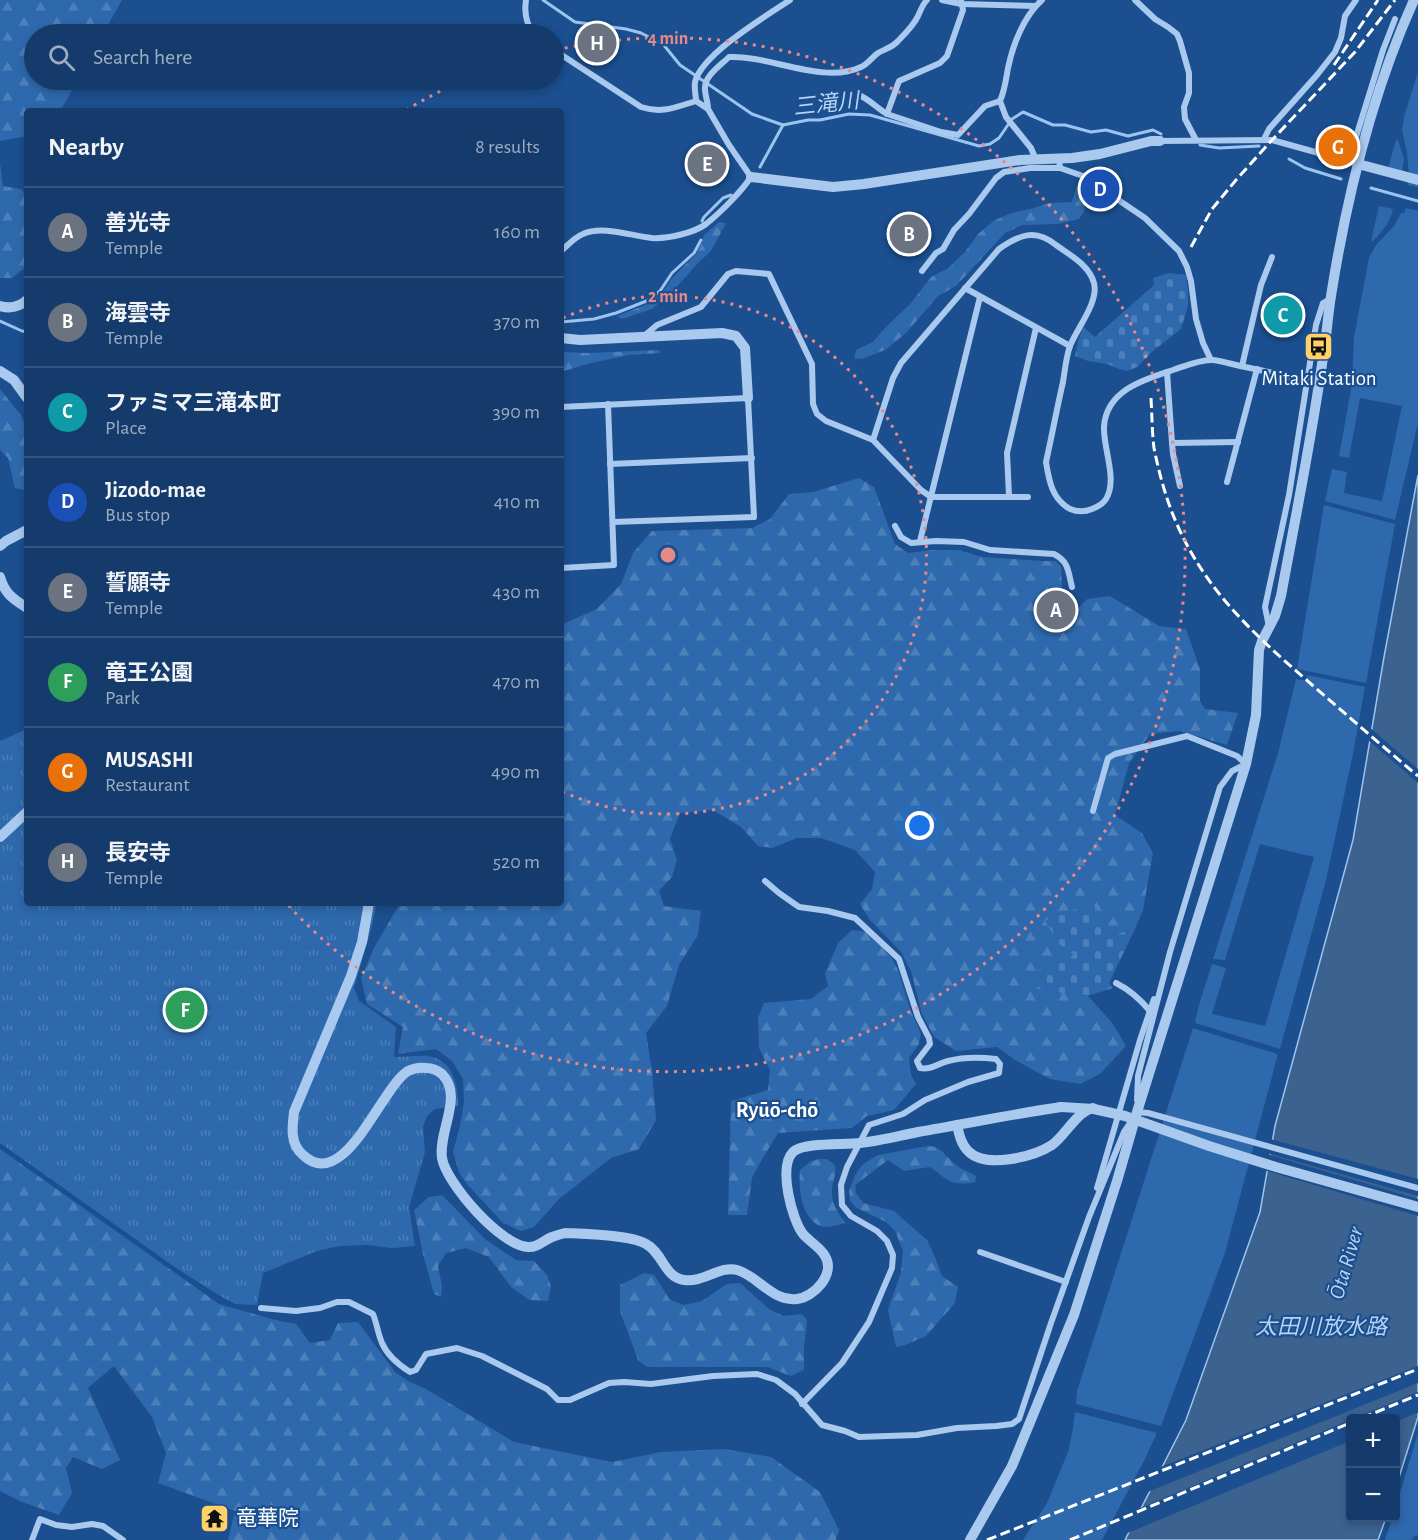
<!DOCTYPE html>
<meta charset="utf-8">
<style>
:root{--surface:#143b6b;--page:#214673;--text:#f1f3f6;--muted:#9dadc1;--line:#33557e;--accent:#90b9f0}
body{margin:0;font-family:"Alegreya Sans","Noto Sans JP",sans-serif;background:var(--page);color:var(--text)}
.controls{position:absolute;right:18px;bottom:18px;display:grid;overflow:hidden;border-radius:6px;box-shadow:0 3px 9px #0003}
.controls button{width:54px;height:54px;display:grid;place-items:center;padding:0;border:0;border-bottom:2px solid var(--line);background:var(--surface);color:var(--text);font:30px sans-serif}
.you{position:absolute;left:920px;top:826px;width:21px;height:21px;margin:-15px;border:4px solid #fff;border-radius:50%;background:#1a73e8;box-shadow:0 0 0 9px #1a73e833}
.badge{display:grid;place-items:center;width:39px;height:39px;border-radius:50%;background:var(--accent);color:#fff;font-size:20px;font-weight:700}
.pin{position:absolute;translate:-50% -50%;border:3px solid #fff;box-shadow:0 2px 6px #0006}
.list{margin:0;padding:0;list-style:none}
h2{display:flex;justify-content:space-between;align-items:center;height:78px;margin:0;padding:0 24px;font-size:26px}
h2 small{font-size:20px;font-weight:400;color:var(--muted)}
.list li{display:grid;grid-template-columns:39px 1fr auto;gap:18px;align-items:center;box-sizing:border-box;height:90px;padding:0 24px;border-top:2px solid var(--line)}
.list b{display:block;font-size:22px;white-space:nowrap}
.list p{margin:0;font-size:20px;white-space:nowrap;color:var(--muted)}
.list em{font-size:20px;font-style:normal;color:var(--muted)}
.icon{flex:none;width:33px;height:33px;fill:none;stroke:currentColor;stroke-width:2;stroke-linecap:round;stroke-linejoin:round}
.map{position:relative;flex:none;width:1418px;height:1540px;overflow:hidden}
.search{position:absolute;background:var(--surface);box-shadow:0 3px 9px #0003;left:24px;top:24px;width:540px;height:66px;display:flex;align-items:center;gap:15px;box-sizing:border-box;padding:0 21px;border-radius:33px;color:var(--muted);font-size:22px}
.panel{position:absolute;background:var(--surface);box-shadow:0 3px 9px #0003;left:24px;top:108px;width:540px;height:798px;border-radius:6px}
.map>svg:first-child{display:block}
.grass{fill:#2e69ad}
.forest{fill:url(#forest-firs)}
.cemetery{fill:url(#cemetery-stones)}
.park{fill:url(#park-tufts)}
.water{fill:#3c6290;stroke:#9cc4f0;stroke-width:1.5}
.pier{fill:#1b4f8f}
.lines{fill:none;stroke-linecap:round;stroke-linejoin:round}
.stream{stroke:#9cc4f0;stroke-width:3}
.minor{stroke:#a9c9ee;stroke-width:6}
.tertiary{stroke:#a9c9ee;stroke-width:10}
.rail{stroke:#fff;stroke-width:3;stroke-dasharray:10 4.5;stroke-linecap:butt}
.tertiary-bridge{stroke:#a9c9ee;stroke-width:10}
.ring{fill:none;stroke:#e88989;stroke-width:3;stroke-dasharray:3 6}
.labels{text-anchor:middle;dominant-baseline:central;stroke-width:4.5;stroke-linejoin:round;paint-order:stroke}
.poi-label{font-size:21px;fill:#fff;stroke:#1b4f8f}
.water-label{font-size:22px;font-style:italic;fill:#b5d3f5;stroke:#1b4f8f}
.neighbourhood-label{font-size:22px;font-weight:bold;fill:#fff;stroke:#1b4f8f}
.centre{fill:#e88989;stroke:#1b4f8f;stroke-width:3}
.ring-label{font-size:18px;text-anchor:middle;font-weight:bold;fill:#e88989;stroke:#1b4f8f;stroke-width:4.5;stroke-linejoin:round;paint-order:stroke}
</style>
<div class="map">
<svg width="1418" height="1540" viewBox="0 0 1418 1540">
<defs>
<pattern id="forest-firs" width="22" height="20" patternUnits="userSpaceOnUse" patternTransform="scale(1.5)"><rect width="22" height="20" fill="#2e69ad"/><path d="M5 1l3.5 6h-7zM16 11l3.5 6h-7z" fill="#4d80b9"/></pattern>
<pattern id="cemetery-stones" width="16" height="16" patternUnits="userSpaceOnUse" patternTransform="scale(1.5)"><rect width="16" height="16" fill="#2e69ad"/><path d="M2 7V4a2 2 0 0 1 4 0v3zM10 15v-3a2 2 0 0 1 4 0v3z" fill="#4d80b9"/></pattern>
<pattern id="park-tufts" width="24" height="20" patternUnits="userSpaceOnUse" patternTransform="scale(1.5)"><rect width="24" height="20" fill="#2e69ad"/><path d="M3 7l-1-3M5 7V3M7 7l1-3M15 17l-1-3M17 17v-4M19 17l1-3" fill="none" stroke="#4d80b9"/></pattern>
</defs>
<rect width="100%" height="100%" fill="#1b4f8f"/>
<g class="grass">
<polygon points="1418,72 1418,187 1408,185 1409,174 1407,153 1402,130 1404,117"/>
<polygon points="1396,140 1398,140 1404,159 1401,179 1386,175"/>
<path d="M1379 206 1393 209C1390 222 1383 231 1373 241H1371Z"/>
<polygon points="1406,208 1418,211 1418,423 1395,520 1325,501 1332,469 1347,472 1344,493 1382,501 1402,406 1360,398 1349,458 1339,456 1352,384 1354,337 1369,258 1376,245 1394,226 1401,213 1404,213"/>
<polygon points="1324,505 1395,524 1366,683 1297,669"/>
<polygon points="1307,675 1365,687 1353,754 1326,880 1280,1049 1195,1023 1198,1008 1212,964 1226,968 1212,1014 1265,1026 1314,857 1260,844 1225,960 1213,959 1278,753 1296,679 1306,681"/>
<polygon points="1193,1028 1278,1054 1225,1253 1161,1426 1076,1404 1077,1391"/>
<polygon points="1075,1412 1157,1433 1145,1459 1102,1540 1023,1540 1047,1503 1068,1452 1073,1428"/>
<polygon points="1418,1433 1418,1535 1413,1537 1412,1540 1385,1540 1392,1518 1396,1518 1396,1506"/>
</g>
<g class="forest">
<polygon points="0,0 122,0 103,34 34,34 34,80 78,80 60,111 27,111 27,136 0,141"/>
<polygon points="0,163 3,186 21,189 27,196 27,266 12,278 0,278"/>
<polygon points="1077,185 1085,189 1085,210 1079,219 1058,224 1022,225 1005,233 956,286 938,296 906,333 885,350 862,359 854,358 856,350 873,342 885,328 911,303 931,277 947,269 965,252 978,234 995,220 1012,213 1034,208 1049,203 1072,202"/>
<polygon points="719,222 726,223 711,251 698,263 672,292 652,309 622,319 617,316 650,303 661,294 674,276 696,254 702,243 704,235"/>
<polygon points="659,350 660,353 629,355 591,363 561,372 561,352 587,353"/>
<polygon points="0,389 20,414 27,427 27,491 15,488 8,458 0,450"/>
<polygon points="859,478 874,487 895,544 908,553 931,550 959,550 982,557 1043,561 1055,561 1061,566 1062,587 1038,603 1036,611 1045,629 1077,609 1087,599 1110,596 1159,626 1186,629 1200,669 1200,701 1205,709 1238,713 1227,745 1180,731 1150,734 1129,763 1115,815 1142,833 1153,853 1143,910 1135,929 1116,934 1104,932 1099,922 1098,905 1059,944 1075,955 1038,970 1045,991 1088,996 1113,1024 1126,1046 1100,1074 1080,1084 1050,1079 1015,1060 997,1047 956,1051 934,1037 922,1014 911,971 901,952 870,920 860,904 872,889 875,872 855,850 821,838 797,838 772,848 758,846 741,827 713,810 680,813 670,839 677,860 672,877 659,891 664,906 701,911 698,935 679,965 667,1006 646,1033 652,1072 656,1120 639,1149 611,1158 559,1199 534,1227 521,1231 503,1223 467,1184 459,1172 453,1152 460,1126 464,1101 463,1079 452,1061 436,1049 398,1054 403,1027 367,1004 361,978 374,948 400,903 561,903 561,625 597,609 621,584 633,553 652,531 752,528 770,519 789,494 813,492"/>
<polygon points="852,930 867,932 892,958 899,972 909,1006 921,1034 919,1044 909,1058 911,1075 916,1084 894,1110 867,1116 852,1128 778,1133 760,1163 752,1178 747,1215 728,1215 731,1101 768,1090 770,1070 759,1048 758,1018 764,1003 811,999 828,986 825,974 838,943"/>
<path d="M928 1146C943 1146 947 1160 959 1167 964 1171 970 1172 976 1176L975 1182C951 1187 948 1180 930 1167L904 1171 888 1160 855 1185 856 1193 863 1203 894 1211 927 1240 935 1257 942 1276 958 1287 955 1303 926 1336 905 1345 896 1347 888 1310 901 1272 903 1251 895 1231 886 1222 855 1207 850 1200 849 1191 855 1175 863 1164 878 1155Z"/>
<polygon points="0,1149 219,1304 275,1320 296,1324 310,1343 330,1340 338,1323 358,1322 395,1372 408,1381 426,1389 514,1442 612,1462 661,1452 724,1449 771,1457 820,1492 839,1530 836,1540 228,1540 235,1511 158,1483 166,1453 152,1417 114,1366 88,1388 120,1460 102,1469 73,1457 66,1468 72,1493 59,1515 22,1502 0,1491"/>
<path d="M819 1159H826L834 1164C837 1172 835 1174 833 1183 829 1199 836 1211 846 1223 840 1224 832 1227 826 1227 802 1225 798 1189 800 1170L810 1162Z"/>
<polygon points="442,1195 485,1239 516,1260 534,1261 547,1275 551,1286 548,1301 529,1300 511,1287 489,1257 466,1248 446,1253 438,1266 442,1286 441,1297 434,1294 423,1254 414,1210 429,1197"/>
<polygon points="644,1273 654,1275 670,1300 684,1305 702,1301 727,1284 740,1283 769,1309 783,1316 802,1314 807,1320 804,1347 804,1370 791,1376 767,1367 647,1367 638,1360 620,1311 620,1285"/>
</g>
<g class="cemetery">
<polygon points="1169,273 1186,275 1188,291 1188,306 1181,329 1153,351 1137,367 1127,371 1119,369 1107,364 1088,361 1075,356 1078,342 1083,327 1095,337 1154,285 1153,278"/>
<polygon points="1099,905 1099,922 1104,932 1116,934 1135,929 1109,983 1113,988 1088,996 1045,991 1034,987 1033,979 1038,970 1074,955 1059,944 1045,921 1056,913"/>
</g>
<path class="park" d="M27 729V903H377L371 930 354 988 359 1001 396 1027 394 1057C404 1057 418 1055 427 1056 453 1059 458 1084 458 1106L435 1109 427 1116 423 1127 425 1152 409 1207 415 1246 392 1248 367 1245 339 1246 317 1251 263 1273 257 1305 235 1304 222 1297 176 1268 0 1143V741Z"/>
<polygon class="water" points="1418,475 1418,1417 1396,1487 1396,1418 1350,1418 1350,1518 1386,1518 1378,1540 1125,1540 1186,1420 1260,1212 1275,1126 1353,840 1384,657"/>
<g class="pier">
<polygon points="1369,727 1418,769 1418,783 1367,739"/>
<polygon points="1270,1139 1418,1179 1418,1196 1267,1153"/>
<polygon points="1267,1154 1418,1199 1418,1216 1264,1170"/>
<polygon points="1418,1366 1418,1383 1145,1493 1158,1468"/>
<polygon points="1418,1392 1418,1413 1409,1416 1396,1422 1396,1418 1355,1418"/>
<polygon points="1350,1420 1350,1441 1125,1534 1138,1509"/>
</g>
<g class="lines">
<g class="stream">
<polyline points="543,0 575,22 626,29 641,33 663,44 680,65 752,114 783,125 808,120 820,120 849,114 870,115 979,146 990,144 999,138 1012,119 1023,112 1053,125 1065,125 1091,132 1106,130 1128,136 1153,130 1161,134"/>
<polyline points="1200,145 1219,148 1259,146"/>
<polyline points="1289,159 1305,168 1341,179"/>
<polyline points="760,167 783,125"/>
<polyline points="1371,188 1418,201"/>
<polyline points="702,221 704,217 723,198 731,195"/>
<polyline points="0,321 22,331 27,332"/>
<polyline points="561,322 594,319 616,313 649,300 660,291 672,273 694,253 701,240"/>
</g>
<g class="minor">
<path d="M526 0C524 13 526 24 534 34"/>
<polyline points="942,0 961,4 1035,6"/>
<polyline points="1135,0 1155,19 1168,27 1177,34 1180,41 1189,73 1189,93 1184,107 1185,119 1196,140"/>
<path d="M554 50 641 107C662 114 676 107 696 101L708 109 729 145 751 177C741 192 720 213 706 224 694 233 667 239 652 238 631 236 603 225 583 234 575 237 568 245 561 251"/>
<path d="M861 96C871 101 877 108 887 114L941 132 958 135 985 106 1000 101"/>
<path d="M696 101C696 96 694 88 695 82 702 54 766 16 790 0"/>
<path d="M708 109C708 102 705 95 705 89 704 76 721 65 729 57 770 55 823 85 861 67 868 64 872 57 878 53 885 49 893 47 898 41 905 34 914 25 918 16 921 10 922 5 927 0"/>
<polyline points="887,114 899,81 940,63 947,56 963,10 961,0"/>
<polyline points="1264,139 1269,129 1317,75 1335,52 1341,38 1345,16 1356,0"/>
<polyline points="1160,141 1272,140 1358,164 1355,149 1356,137 1383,50 1395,19"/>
<polyline points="1059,159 1060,168 1083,176 1145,218 1179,251 1187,267 1191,281 1196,319 1203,343 1211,360"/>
<path d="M1036 160 1031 148 1006 117 1000 101C1005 90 1006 79 1008 68 1013 44 1024 16 1042 0"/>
<polyline points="922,271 936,253 943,249 954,230 969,214 996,178 1004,172 1030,168 1060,168"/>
<polyline points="965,288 1070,346"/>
<polyline points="644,336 657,325 701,307 728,274 736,271 769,274 812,364 813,404 817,414 826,421 873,440 921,490 931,497 1028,497"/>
<polyline points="1242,366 1261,285 1272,257"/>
<polyline points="1167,372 1172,443 1238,442"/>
<polyline points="561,407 748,398 754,517 613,522"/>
<path d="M873 440 893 378 901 363 999 249C1019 235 1035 228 1056 245 1070 255 1089 265 1094 283 1099 302 1077 328 1070 346 1066 357 1065 370 1063 382 1057 408 1052 435 1046 462 1049 481 1052 499 1070 509 1077 512 1085 512 1092 509 1097 507 1103 504 1106 499 1118 480 1103 448 1104 427 1106 390 1145 379 1173 370 1185 366 1201 359 1213 360 1222 361 1231 364 1240 366 1262 370 1284 376 1307 381"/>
<polyline points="1172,443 1173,454 1180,486"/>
<polyline points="610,464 752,458"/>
<polyline points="1227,482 1257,369"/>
<polyline points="1009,496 1007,453 1036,328"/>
<path d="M895 526 901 537 911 543 936 541 964 542 990 550 1054 554C1069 562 1068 571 1072 587"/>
<polyline points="920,541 980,297"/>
<polyline points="561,568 614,565 608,404"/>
<polyline points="1269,627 1265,607 1289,495 1316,325 1323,303 1330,299"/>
<polyline points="1093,811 1108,758 1115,754 1187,736 1237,756 1246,764 1232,771 1220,787 1170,952 1138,1076 1137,1100"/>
<path d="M765 881 779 893 799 907 828 911 855 918 899 959 918 1017 929 1038 930 1044 917 1061 920 1068C931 1070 937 1064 948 1061 963 1057 980 1057 996 1059L1000 1064 999 1073 968 1082 925 1100 903 1114 869 1125 847 1167 841 1185 842 1205 851 1216 877 1231 887 1241 893 1255 892 1268 869 1322 842 1363 802 1404"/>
<path d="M1116 983C1130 990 1140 999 1150 1011"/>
<polyline points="1137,1112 1148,1113 1418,1188"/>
<polyline points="1097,1188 1140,1040 1154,999"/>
<polyline points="980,1252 1066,1282"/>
<path d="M261 1308 296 1311 320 1308 337 1302H349L373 1314C377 1324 378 1334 382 1343 387 1355 399 1365 410 1372L416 1370 426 1354 457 1348 482 1356 547 1389 558 1400H570L609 1383 624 1382 651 1384 713 1376 757 1374 776 1380 795 1394 822 1425 845 1431 859 1437 917 1435 957 1428 996 1426 1012 1424 1019 1419 1051 1323 1089 1217 1124 1132 1130 1123"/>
<polyline points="32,1540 40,1519 56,1525 72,1527 92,1524 103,1526 123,1540"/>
</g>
<g class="tertiary">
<polyline points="1358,164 1418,180"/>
<polyline points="751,177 833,187 864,184 1020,160 1072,158 1100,154 1151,141 1160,141"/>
<path d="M0 306C10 309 19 307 27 300"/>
<polyline points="561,338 580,340 722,333 736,336 745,348 748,398"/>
<polyline points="0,371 14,380 27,398"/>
<polyline points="0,546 6,541 27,530"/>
<path d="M0 577C5 594 12 598 27 608"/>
<polyline points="0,837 27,812"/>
<path d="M369 903 362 942 351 976 294 1112C292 1128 290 1144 303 1155 345 1194 381 1087 408 1071 414 1068 419 1067 426 1068 432 1068 437 1070 442 1074 464 1096 438 1131 442 1158 446 1183 501 1246 528 1247 537 1248 544 1240 552 1237 557 1235 561 1234 565 1233 585 1234 631 1235 646 1244 663 1253 664 1277 684 1280 703 1283 721 1265 737 1270 757 1275 772 1302 797 1299 814 1297 836 1274 825 1256 821 1248 810 1242 803 1234 792 1220 778 1167 793 1152 803 1142 844 1145 860 1143 879 1141 898 1136 918 1132 965 1124 1013 1114 1061 1107"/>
<path d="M957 1125C959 1134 961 1144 968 1151 985 1169 1033 1157 1052 1145 1066 1135 1075 1113 1093 1108"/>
<path d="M970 1540 1012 1466 1074 1315 1117 1181 1137 1112 1246 764 1256 715 1259 650 1262 641 1275 616 1281 596C1296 514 1313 432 1324 350 1327 332 1328 314 1331 296 1347 195 1372 93 1414 0"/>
</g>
<g class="rail">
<polyline points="1334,65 1378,0"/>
<polyline points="1191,247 1212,209 1236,180 1272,140 1355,52 1395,0"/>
<path d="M1151 398C1152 415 1152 432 1154 448 1159 473 1166 499 1176 522 1206 592 1255 635 1311 684 1347 715 1382 746 1418 776"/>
<polyline points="1362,1418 1418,1395"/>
<polyline points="987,1540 1418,1369"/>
<polyline points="1070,1540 1350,1423"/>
</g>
<polyline class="tertiary-bridge" points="1061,1107 1094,1109 1125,1116 1209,1146 1276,1167 1418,1207"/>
</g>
<g class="ring">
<path d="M563 318A259 259 0 1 1 563 792"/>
<path d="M406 110A517 517 0 0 1 462 81M556 50A517 517 0 1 1 287 904"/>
</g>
<defs>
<symbol id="bus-square" viewBox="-11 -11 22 22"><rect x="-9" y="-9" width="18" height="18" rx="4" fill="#ffd166" stroke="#1b4f8f"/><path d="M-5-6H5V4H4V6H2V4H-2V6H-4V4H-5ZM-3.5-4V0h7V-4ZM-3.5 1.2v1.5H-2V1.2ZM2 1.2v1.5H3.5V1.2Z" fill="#111"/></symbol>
<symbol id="temple-square" viewBox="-11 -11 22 22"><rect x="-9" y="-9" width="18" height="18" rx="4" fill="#ffd166" stroke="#1b4f8f"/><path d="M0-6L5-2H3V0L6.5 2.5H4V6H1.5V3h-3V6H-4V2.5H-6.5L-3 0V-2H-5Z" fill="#111"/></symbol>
</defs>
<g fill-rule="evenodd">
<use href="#bus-square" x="1302" y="330" width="33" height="33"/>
<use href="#temple-square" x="198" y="1502" width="33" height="33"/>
</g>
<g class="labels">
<g class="poi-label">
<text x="1319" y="378">Mitaki Station</text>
<text x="236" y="1518" text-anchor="start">竜華院</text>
</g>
<g class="water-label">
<text transform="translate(826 104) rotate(-6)">三滝川</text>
<text transform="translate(1346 1263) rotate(-74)">Ōta River</text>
<text x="1321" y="1327">太田川放水路</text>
</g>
<g class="neighbourhood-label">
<text x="777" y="1110">Ryūō-chō</text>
</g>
</g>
<circle cx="668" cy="555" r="9" class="centre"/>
<g class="ring-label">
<text x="668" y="44">4 min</text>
<text x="668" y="302">2 min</text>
</g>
</svg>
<div class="controls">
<button>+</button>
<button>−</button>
</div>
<div class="you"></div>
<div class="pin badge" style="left:1056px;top:610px;background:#6b7280">A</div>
<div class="pin badge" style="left:909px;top:234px;background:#6b7280">B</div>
<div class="pin badge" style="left:1283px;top:315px;background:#0f9aa8">C</div>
<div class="pin badge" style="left:1100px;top:189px;background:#1a4fb4">D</div>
<div class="pin badge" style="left:707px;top:164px;background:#6b7280">E</div>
<div class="pin badge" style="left:185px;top:1010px;background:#2e9e5b">F</div>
<div class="pin badge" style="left:1338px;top:147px;background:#e8710a">G</div>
<div class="pin badge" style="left:597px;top:43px;background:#6b7280">H</div>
<div class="search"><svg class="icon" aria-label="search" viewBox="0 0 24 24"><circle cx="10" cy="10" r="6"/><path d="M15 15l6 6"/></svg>Search here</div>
<section class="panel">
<h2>Nearby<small>8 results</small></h2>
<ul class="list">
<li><span class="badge" style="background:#6b7280">A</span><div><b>善光寺</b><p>Temple</p></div><em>160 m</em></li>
<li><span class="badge" style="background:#6b7280">B</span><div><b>海雲寺</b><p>Temple</p></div><em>370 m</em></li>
<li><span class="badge" style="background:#0f9aa8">C</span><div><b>ファミマ三滝本町</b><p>Place</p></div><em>390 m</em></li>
<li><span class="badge" style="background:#1a4fb4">D</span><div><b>Jizodo-mae</b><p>Bus stop</p></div><em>410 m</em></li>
<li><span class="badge" style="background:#6b7280">E</span><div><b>誓願寺</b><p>Temple</p></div><em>430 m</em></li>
<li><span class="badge" style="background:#2e9e5b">F</span><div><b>竜王公園</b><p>Park</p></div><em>470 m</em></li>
<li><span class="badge" style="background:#e8710a">G</span><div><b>MUSASHI</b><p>Restaurant</p></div><em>490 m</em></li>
<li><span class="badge" style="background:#6b7280">H</span><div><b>長安寺</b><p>Temple</p></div><em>520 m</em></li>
</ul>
</section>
</div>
